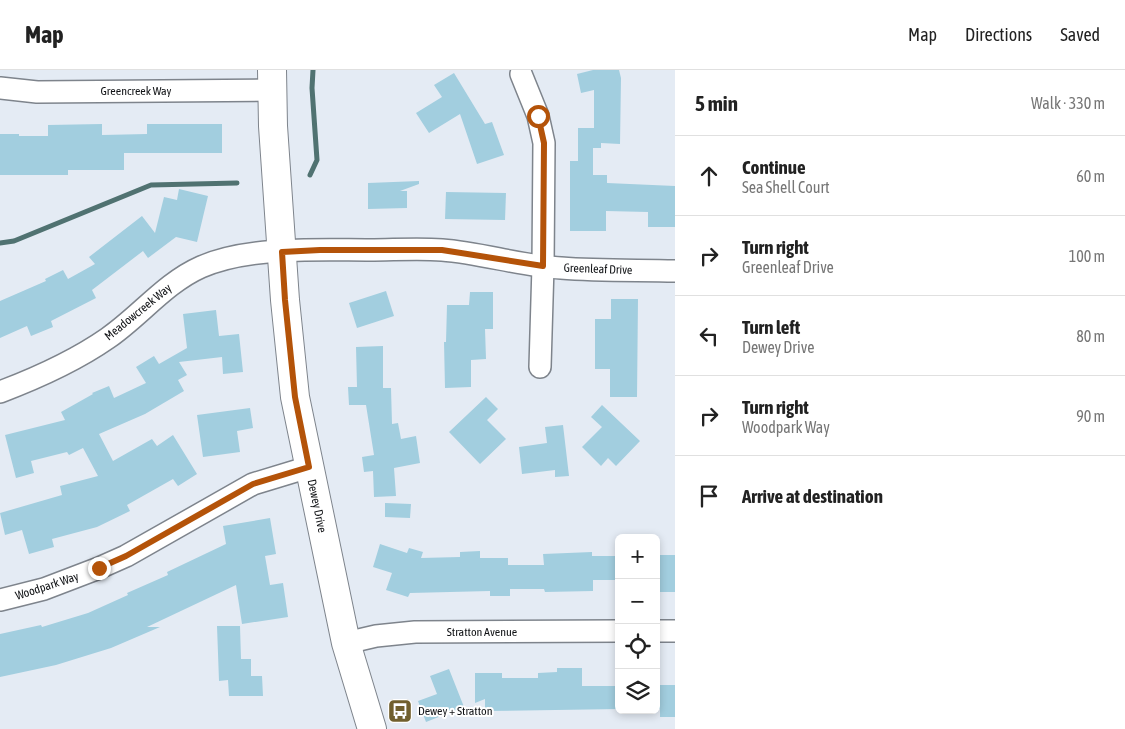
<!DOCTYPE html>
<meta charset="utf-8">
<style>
:root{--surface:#fff;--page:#f6f6f6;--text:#222;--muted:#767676;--line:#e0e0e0}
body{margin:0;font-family:"Asap Condensed",sans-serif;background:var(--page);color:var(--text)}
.controls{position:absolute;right:15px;bottom:15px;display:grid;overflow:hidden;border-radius:8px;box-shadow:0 2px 8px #0003}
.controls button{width:45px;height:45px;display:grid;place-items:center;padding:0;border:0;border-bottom:1px solid var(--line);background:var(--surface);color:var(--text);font:25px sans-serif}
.stop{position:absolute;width:15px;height:15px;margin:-11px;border:4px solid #b45309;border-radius:50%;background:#fff}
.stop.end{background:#b45309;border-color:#fff;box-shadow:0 1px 5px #0008}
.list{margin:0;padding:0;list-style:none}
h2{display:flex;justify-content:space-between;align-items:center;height:65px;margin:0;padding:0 20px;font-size:21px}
h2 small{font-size:16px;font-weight:400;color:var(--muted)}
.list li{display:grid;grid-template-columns:32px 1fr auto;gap:15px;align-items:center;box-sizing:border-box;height:80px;padding:0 20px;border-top:1px solid var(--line)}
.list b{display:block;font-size:19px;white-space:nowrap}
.list p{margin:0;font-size:16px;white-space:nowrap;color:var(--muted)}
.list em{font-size:16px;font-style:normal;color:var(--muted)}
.icon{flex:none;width:28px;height:28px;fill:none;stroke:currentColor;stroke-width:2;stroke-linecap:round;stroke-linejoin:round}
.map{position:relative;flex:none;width:675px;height:659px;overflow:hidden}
header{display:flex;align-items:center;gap:30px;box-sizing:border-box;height:70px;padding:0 25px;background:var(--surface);border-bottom:1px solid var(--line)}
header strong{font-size:24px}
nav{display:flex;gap:28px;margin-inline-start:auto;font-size:18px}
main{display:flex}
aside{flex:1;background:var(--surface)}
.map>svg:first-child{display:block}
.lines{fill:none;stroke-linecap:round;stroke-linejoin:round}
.stream{stroke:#507271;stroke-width:5}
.building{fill:#a2cedf}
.minor-casing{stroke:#7e848c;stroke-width:24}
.major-casing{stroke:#7e848c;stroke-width:30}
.minor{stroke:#fff;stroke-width:21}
.major{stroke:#fff;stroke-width:28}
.route{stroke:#b45309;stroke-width:6}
.labels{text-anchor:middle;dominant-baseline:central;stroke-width:4;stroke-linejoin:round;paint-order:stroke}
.street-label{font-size:12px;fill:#101215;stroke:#fff}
.poi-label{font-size:12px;fill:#101215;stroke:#fff;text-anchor:start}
</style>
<header>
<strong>Map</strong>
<nav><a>Map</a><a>Directions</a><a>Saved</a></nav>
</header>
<main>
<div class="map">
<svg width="675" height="659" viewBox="0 0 675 659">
<rect width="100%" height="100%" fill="#e4ebf4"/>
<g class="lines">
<g class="stream">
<polyline points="310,105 317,90 312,18 313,0"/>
<polyline points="0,173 14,171 151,115 237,113"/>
</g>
</g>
<g class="building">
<polygon points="593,0 619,0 621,8 620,74 601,73 601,78 593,78 593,105 607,105 607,113 675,116 675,157 648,157 648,142 606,141 606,161 570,161 570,91 578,91 578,58 594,58 594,20 581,23 577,4"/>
<polygon points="454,3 485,54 492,52 504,85 477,94 460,44 429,63 416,43 442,27 434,15"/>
<polygon points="102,54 102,65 147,64 147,54 222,54 222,83 124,83 124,100 68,100 68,105 0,105 0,64 19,64 19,66 48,66 48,55"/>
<polygon points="419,111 419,114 400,121 407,121 407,138 368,139 368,113"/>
<polygon points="179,119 208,126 197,172 176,167 148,188 143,181 92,220 96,228 51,251 53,257 31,266 27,256 0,268 0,231 46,211 45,209 63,200 68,209 95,194 89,187 142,146 155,163 164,127 177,130"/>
<polygon points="446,122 506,123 505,150 445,149"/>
<polygon points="386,221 394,246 357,258 349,233"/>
<polygon points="470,222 493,222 493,259 485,259 486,289 471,290 471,317 445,318 444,272 446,272 447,235 469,235"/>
<polygon points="611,229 638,229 637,327 610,327 610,299 595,299 595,249 611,249"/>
<polygon points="216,240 219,266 239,264 243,302 223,304 222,287 179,292 187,305 178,310 184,321 145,344 99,364 113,391 152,369 157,376 173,365 197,404 178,416 173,409 127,435 130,441 97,457 52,469 54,477 29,484 22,460 5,465 0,443 62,425 60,416 98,406 83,378 69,385 67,382 31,391 34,403 16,408 5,365 65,350 61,342 93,324 92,323 109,316 114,328 146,313 136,297 154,286 159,294 187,278 183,244"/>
<polygon points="383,276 383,318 391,318 392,354 398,353 401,369 416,366 420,393 394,398 396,426 374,427 373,401 364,402 362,387 374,385 366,335 349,335 348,317 357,317 356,277"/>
<polygon points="486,327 498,339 487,350 506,369 480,394 449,362"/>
<polygon points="602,335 640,371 616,396 608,388 601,396 582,377 602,357 591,347"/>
<polygon points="250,338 253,358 237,361 240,382 203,387 197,345"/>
<polygon points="563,355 569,406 555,407 555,400 522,404 519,377 547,373 545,357"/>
<polygon points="385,433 411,434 410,448 385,447"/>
<polygon points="270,448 276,484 265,486 270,515 283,513 288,547 242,554 236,515 147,557 160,557 111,578 56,595 0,607 0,564 41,555 42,557 88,543 128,525 127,523 168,505 167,502 226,474 223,456"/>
<polygon points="380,474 407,483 409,478 423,482 421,488 460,487 460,482 480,481 480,488 508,488 508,495 544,495 543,484 592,482 592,486 619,486 619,510 593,510 593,521 545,522 544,519 510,519 510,526 490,526 490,521 410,523 408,527 386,520 392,503 373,497"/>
<rect x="656" y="485" width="19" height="37"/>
<polygon points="217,556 240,556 241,589 251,589 251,606 262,606 263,626 229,626 228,610 219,611"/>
<polygon points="557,598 582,598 582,616 619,616 619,639 485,641 485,629 475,633 475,603 502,603 502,608 538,608 538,603 557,602"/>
<polygon points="449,599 464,637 426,652 418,631 437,624 430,606"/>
<polygon points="656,615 675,615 675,647 660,647 660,639 656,639"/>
</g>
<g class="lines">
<defs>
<g id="minor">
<polyline points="521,4 538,46 544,73 543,196 540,297"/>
<polyline points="0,18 37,22 272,20"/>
<path d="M0 322C37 308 75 291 108 268 140 246 165 213 201 197 248 176 319 180 370 180 393 180 418 178 442 180 482 183 521 196 561 198 599 201 637 200 675 201"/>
<polyline points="0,530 44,519 99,498 126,486 253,414 309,397"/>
<polyline points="656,561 675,561"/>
<polyline points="346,573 376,566 415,562 619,561"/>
</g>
<polyline id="major" points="272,0 273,56 285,230 295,327 346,573 372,659"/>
</defs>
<use href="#minor" class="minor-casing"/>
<use href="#major" class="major-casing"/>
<use href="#minor" class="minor"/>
<use href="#major" class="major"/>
</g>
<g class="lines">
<polyline class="route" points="99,498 126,486 253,414 309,397 295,327 285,230 282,182 320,180 442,180 543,196 544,73 538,46"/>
</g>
<defs>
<symbol id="bus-square" viewBox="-11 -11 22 22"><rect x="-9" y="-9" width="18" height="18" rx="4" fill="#715f2d" stroke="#fff"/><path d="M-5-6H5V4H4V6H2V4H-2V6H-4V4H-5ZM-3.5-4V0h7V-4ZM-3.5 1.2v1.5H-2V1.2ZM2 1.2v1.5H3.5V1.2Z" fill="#fff"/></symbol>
</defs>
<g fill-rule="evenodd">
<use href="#bus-square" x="386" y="627" width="28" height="28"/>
</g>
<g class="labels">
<g class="street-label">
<text x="136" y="21">Greencreek Way</text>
<text transform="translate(598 199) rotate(2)">Greenleaf Drive</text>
<text transform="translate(138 242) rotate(-39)">Meadowcreek Way</text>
<text transform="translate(317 436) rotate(78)">Dewey Drive</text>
<text transform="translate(47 516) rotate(-18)">Woodpark Way</text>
<text x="482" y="562">Stratton Avenue</text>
</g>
<g class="poi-label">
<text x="418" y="641">Dewey + Stratton</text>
</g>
</g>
</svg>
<div class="controls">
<button>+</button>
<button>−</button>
<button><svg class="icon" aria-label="locate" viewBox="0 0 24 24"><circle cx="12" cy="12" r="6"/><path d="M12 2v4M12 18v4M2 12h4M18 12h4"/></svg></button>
<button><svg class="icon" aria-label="layers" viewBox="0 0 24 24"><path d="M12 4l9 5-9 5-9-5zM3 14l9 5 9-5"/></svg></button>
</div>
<div class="stop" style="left:538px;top:46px"></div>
<div class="stop end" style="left:99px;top:498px"></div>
</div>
<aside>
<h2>5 min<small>Walk · 330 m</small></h2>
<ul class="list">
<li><svg class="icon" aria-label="ahead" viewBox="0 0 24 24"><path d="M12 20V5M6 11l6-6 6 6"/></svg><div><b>Continue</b><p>Sea Shell Court</p></div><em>60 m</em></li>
<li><svg class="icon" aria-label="right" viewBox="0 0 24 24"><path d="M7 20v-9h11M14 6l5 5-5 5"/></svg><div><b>Turn right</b><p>Greenleaf Drive</p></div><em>100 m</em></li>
<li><svg class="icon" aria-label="left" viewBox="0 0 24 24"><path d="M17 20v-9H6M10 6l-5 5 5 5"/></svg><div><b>Turn left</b><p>Dewey Drive</p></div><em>80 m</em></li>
<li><svg class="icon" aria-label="right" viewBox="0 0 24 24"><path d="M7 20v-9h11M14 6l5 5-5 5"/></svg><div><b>Turn right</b><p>Woodpark Way</p></div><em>90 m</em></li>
<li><svg class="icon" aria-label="arrive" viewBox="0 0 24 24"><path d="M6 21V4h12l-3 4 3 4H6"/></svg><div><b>Arrive at destination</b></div></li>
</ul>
</aside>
</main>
